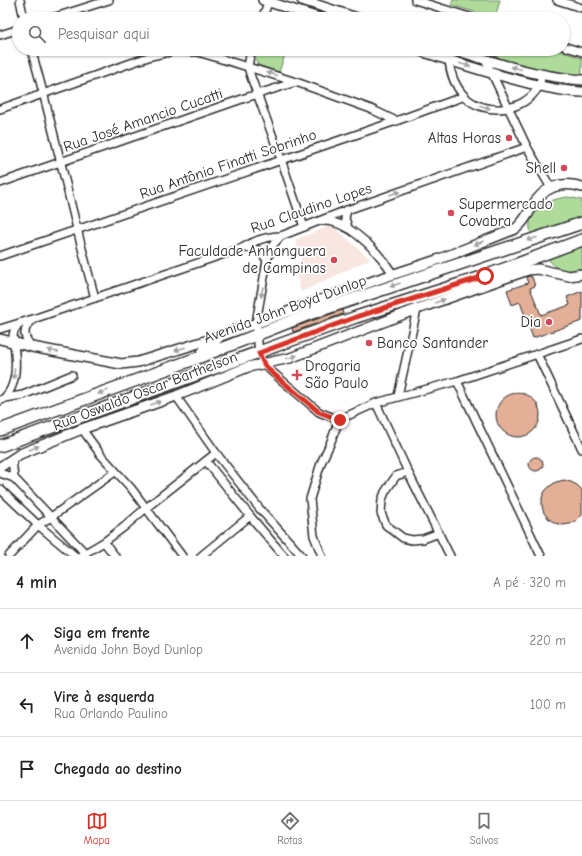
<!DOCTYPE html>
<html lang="pt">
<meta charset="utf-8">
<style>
:root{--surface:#fff;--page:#f6f6f6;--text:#202124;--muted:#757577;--line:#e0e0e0;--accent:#d93025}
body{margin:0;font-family:"Comic Neue",sans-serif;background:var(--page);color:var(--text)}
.stop{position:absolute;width:12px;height:12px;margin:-9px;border:3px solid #d93025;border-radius:50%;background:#fff}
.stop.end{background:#d93025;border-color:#fff;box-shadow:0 1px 4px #0008}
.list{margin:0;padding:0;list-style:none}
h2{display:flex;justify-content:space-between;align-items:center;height:52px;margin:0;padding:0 16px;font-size:17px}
h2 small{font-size:13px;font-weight:400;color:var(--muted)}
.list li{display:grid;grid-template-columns:26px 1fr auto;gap:12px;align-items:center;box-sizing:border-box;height:64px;padding:0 16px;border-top:1px solid var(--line)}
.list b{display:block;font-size:15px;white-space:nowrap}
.list p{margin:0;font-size:13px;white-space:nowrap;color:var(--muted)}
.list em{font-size:13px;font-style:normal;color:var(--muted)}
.icon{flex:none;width:22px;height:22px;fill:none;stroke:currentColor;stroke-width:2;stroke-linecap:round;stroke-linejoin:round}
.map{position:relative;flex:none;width:582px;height:556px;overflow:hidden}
.search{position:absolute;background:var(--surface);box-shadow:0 1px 3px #0004;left:12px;right:12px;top:12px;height:44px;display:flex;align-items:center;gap:10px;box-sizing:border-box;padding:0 14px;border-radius:22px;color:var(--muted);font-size:15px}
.sheet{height:244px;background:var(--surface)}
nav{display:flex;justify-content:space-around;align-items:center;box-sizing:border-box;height:56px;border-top:1px solid var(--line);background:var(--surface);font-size:11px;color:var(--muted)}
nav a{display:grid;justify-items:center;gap:2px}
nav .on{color:var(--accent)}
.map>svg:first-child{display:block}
.built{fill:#f7e7e0}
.green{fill:#aedb9a;stroke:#6c8362}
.building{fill:#e3af96;stroke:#2b2b2b}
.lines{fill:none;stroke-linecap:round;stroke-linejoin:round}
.minor-casing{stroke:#2b2b2b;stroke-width:10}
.tertiary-casing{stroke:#2b2b2b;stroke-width:12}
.primary-casing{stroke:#2b2b2b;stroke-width:14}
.minor{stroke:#fff;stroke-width:7}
.tertiary{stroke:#fff;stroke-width:9}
.primary{stroke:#fff;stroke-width:11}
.oneway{fill:#a0a0a0}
.route{stroke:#d93025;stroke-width:5}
.poi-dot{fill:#d1495b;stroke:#fff;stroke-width:1.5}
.labels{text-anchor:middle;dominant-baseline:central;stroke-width:3.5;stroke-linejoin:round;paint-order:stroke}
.street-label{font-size:15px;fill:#2b2b2b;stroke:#fff}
.poi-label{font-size:15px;fill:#2b2b2b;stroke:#fff;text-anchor:end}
</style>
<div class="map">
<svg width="582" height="556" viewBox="0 0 582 556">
<rect width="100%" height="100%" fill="#fff"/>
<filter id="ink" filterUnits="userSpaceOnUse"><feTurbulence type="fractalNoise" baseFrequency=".025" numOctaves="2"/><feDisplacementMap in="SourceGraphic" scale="8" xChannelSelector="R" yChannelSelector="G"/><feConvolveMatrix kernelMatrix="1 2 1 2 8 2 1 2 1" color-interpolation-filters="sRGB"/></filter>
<g filter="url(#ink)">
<polygon class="built" points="332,225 370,259 301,292 294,265 302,262 295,240"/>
<g class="green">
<polygon points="453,0 500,0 495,18 451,5"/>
<polygon points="258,49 287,49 279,72 258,65 255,59"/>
<polygon points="462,49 553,49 582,58 582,77 557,77"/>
<path d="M568 197 582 200V221L532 238C531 233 529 228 530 222 534 206 554 198 568 197Z"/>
<path d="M582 243V268C565 274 556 271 547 257Z"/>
</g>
<g class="building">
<polygon points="529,276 532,277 535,286 530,288 541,315 570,305 567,297 582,291 582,321 533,338 520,302 512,305 507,290 528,283 526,277"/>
<polygon points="342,310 343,314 293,332 292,328"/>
<circle cx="518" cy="415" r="22"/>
<circle cx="536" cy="464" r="7"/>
<polygon points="564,480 571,482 577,485 582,490 582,515 576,521 570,524 562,525 555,523 549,519 544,513 542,506 542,498 545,491 550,486 556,482"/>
</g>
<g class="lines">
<defs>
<g id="minor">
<polyline points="20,0 24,19"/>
<polyline points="415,0 476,19"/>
<polyline points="557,0 582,8"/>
<polyline points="49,19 109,0"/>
<polyline points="262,19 269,0"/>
<polyline points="0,35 19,29"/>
<polyline points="563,46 582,52"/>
<path d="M31 49C55 131 72 215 95 298"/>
<polyline points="251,49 248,67 251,77 281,159 304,227"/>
<polyline points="485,59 527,147 551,188"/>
<path d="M449 60C450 73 455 86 464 96 485 117 525 112 539 86 540 83 541 78 542 74"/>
<polyline points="0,109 151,56 174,51 198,52 248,67 296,82 371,109 396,121"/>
<polyline points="0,183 245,98 296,82"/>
<polyline points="347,210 345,218 348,228"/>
<path d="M321 221C325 221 329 221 333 222 356 228 381 255 393 274"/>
<polyline points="281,236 272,246 267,260 256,323 259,353 264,364 271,371 319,412 339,420"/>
<path d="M243 248C256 248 259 249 267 260"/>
<polyline points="0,256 396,121 465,96"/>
<path d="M0 329 36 318 242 248C255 240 266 236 281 236L347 210 527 147"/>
<path d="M32 347C24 338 21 329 33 320"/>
<polyline points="537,354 582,449"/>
<polyline points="457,381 541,556"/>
<polyline points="176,396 216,453 259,508 302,556"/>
<polyline points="398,396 417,309"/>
<polyline points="5,398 23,395 72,375"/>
<path d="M0 401C20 389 16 356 13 336L14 331 20 323"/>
<polyline points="376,403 408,472 450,556"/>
<polyline points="82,429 101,455 131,488 182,556"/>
<polyline points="12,459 14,478"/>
<polyline points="206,461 250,516 284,556"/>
<polyline points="408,472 396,476 385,492 382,500 381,513 386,525 403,538 412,540 423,539 439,533"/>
<polyline points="0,473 14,478 85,553"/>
<polyline points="0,489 38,525 75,556"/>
<polyline points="104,542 115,556"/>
<polyline points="9,556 38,525 51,517 115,472"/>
<polyline points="80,556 104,542 124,527 146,508 216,453"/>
<polyline points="201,556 250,516"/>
<polyline points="322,556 314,536 310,499 321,463 330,444 339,420 347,416 376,403 457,381 582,339"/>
</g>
<g id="tertiary">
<polyline points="263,0 322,19"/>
<polyline points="302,0 360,19"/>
<path d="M415 49C445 59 475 69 506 77 532 84 556 91 582 92"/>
<path d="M453 49C495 63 538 77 582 80"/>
<path d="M0 339 32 347 121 364 138 362 218 337 379 279 437 260 515 229C523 224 527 215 532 207 542 188 561 180 582 187"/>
<polyline points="0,467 20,454 82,429 176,396 248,367 290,358 417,309 528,270 538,269 569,276 582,274"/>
</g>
<g id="primary">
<polyline points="202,354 218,337"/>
<polyline points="0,430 200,357 312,313 582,223"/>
<polyline points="0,446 292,340 356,317 485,276 582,240"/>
</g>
</defs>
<use href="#minor" class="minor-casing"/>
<use href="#tertiary" class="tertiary-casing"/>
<use href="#primary" class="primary-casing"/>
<use href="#minor" class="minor"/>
<use href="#tertiary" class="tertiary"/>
<use href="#primary" class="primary"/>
</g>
<defs><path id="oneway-solid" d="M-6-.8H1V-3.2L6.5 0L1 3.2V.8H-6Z"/></defs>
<g class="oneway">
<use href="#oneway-solid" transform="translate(465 65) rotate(17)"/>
<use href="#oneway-solid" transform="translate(516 68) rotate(-165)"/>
<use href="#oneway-solid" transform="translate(272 74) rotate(-162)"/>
<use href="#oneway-solid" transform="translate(485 107) rotate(18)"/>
<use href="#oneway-solid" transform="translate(395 193) rotate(-19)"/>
<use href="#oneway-solid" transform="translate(532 239) rotate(162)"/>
<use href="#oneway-solid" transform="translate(479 243) rotate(159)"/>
<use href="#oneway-solid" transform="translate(395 285) rotate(161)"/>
<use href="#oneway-solid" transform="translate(262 292) rotate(100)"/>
<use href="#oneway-solid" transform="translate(440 301) rotate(-20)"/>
<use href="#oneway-solid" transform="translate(180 349) rotate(163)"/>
<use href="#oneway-solid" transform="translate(53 351) rotate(-169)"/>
<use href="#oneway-solid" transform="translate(292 357) rotate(-18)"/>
<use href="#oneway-solid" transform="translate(14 374) rotate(97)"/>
<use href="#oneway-solid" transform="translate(103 392) rotate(160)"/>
<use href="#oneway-solid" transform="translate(156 403) rotate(-19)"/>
<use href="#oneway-solid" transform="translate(34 448) rotate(-22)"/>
</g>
</g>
<g class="lines" filter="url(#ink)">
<polyline class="route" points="340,420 319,412 271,372 264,364 259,353 356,317 485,276"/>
</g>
<g class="poi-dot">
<circle cx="509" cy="138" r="4"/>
<circle cx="564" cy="168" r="4"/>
<circle cx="451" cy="213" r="4"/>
<circle cx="334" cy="260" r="4"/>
<circle cx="549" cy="322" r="4"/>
<circle cx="369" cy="343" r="4"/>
<path d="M295 369h4v4h4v4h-4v4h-4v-4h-4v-4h4z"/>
</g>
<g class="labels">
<g class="street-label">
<text transform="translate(143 120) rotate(-19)">Rua José Amancio Cucatti</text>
<text transform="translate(228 164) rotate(-19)">Rua Antônio Finatti Sobrinho</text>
<text transform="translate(311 208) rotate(-19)">Rua Claudino Lopes</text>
<text transform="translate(285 309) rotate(-20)">Avenida John Boyd Dunlop</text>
<text transform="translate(145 391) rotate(-21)">Rua Oswaldo Oscar Barthelson</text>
</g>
<g class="poi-label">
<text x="501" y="138">Altas Horas</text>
<text x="556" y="168">Shell</text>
<text x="459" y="204" text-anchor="start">Supermercado<tspan x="459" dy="17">Covabra</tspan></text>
<text x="326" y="251">Faculdade Anhanguera<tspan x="326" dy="17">de Campinas</tspan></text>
<text x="541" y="322">Dia</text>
<text x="377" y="343" text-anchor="start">Banco Santander</text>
<text x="305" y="366" text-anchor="start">Drogaria<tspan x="305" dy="17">São Paulo</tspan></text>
</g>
</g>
</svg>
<div class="stop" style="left:485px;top:276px"></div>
<div class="stop end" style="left:340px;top:420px"></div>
<div class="search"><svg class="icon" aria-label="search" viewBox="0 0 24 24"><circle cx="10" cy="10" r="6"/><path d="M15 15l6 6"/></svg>Pesquisar aqui</div>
</div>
<section class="sheet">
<h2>4 min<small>A pé · 320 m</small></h2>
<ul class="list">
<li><svg class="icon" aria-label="ahead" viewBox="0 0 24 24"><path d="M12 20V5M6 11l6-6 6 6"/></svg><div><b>Siga em frente</b><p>Avenida John Boyd Dunlop</p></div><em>220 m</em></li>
<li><svg class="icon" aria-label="left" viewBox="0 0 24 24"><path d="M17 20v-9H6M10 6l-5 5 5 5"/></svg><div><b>Vire à esquerda</b><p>Rua Orlando Paulino</p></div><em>100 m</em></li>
<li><svg class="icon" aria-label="arrive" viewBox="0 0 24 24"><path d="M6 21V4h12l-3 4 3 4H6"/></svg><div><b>Chegada ao destino</b></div></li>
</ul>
</section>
<nav>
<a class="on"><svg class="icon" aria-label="map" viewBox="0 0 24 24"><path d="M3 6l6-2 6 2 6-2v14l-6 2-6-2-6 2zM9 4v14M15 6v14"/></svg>Mapa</a>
<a><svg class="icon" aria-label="directions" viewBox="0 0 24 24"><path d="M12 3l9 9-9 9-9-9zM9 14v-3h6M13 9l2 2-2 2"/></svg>Rotas</a>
<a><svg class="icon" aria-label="saved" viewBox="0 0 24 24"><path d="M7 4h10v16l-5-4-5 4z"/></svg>Salvos</a>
</nav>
